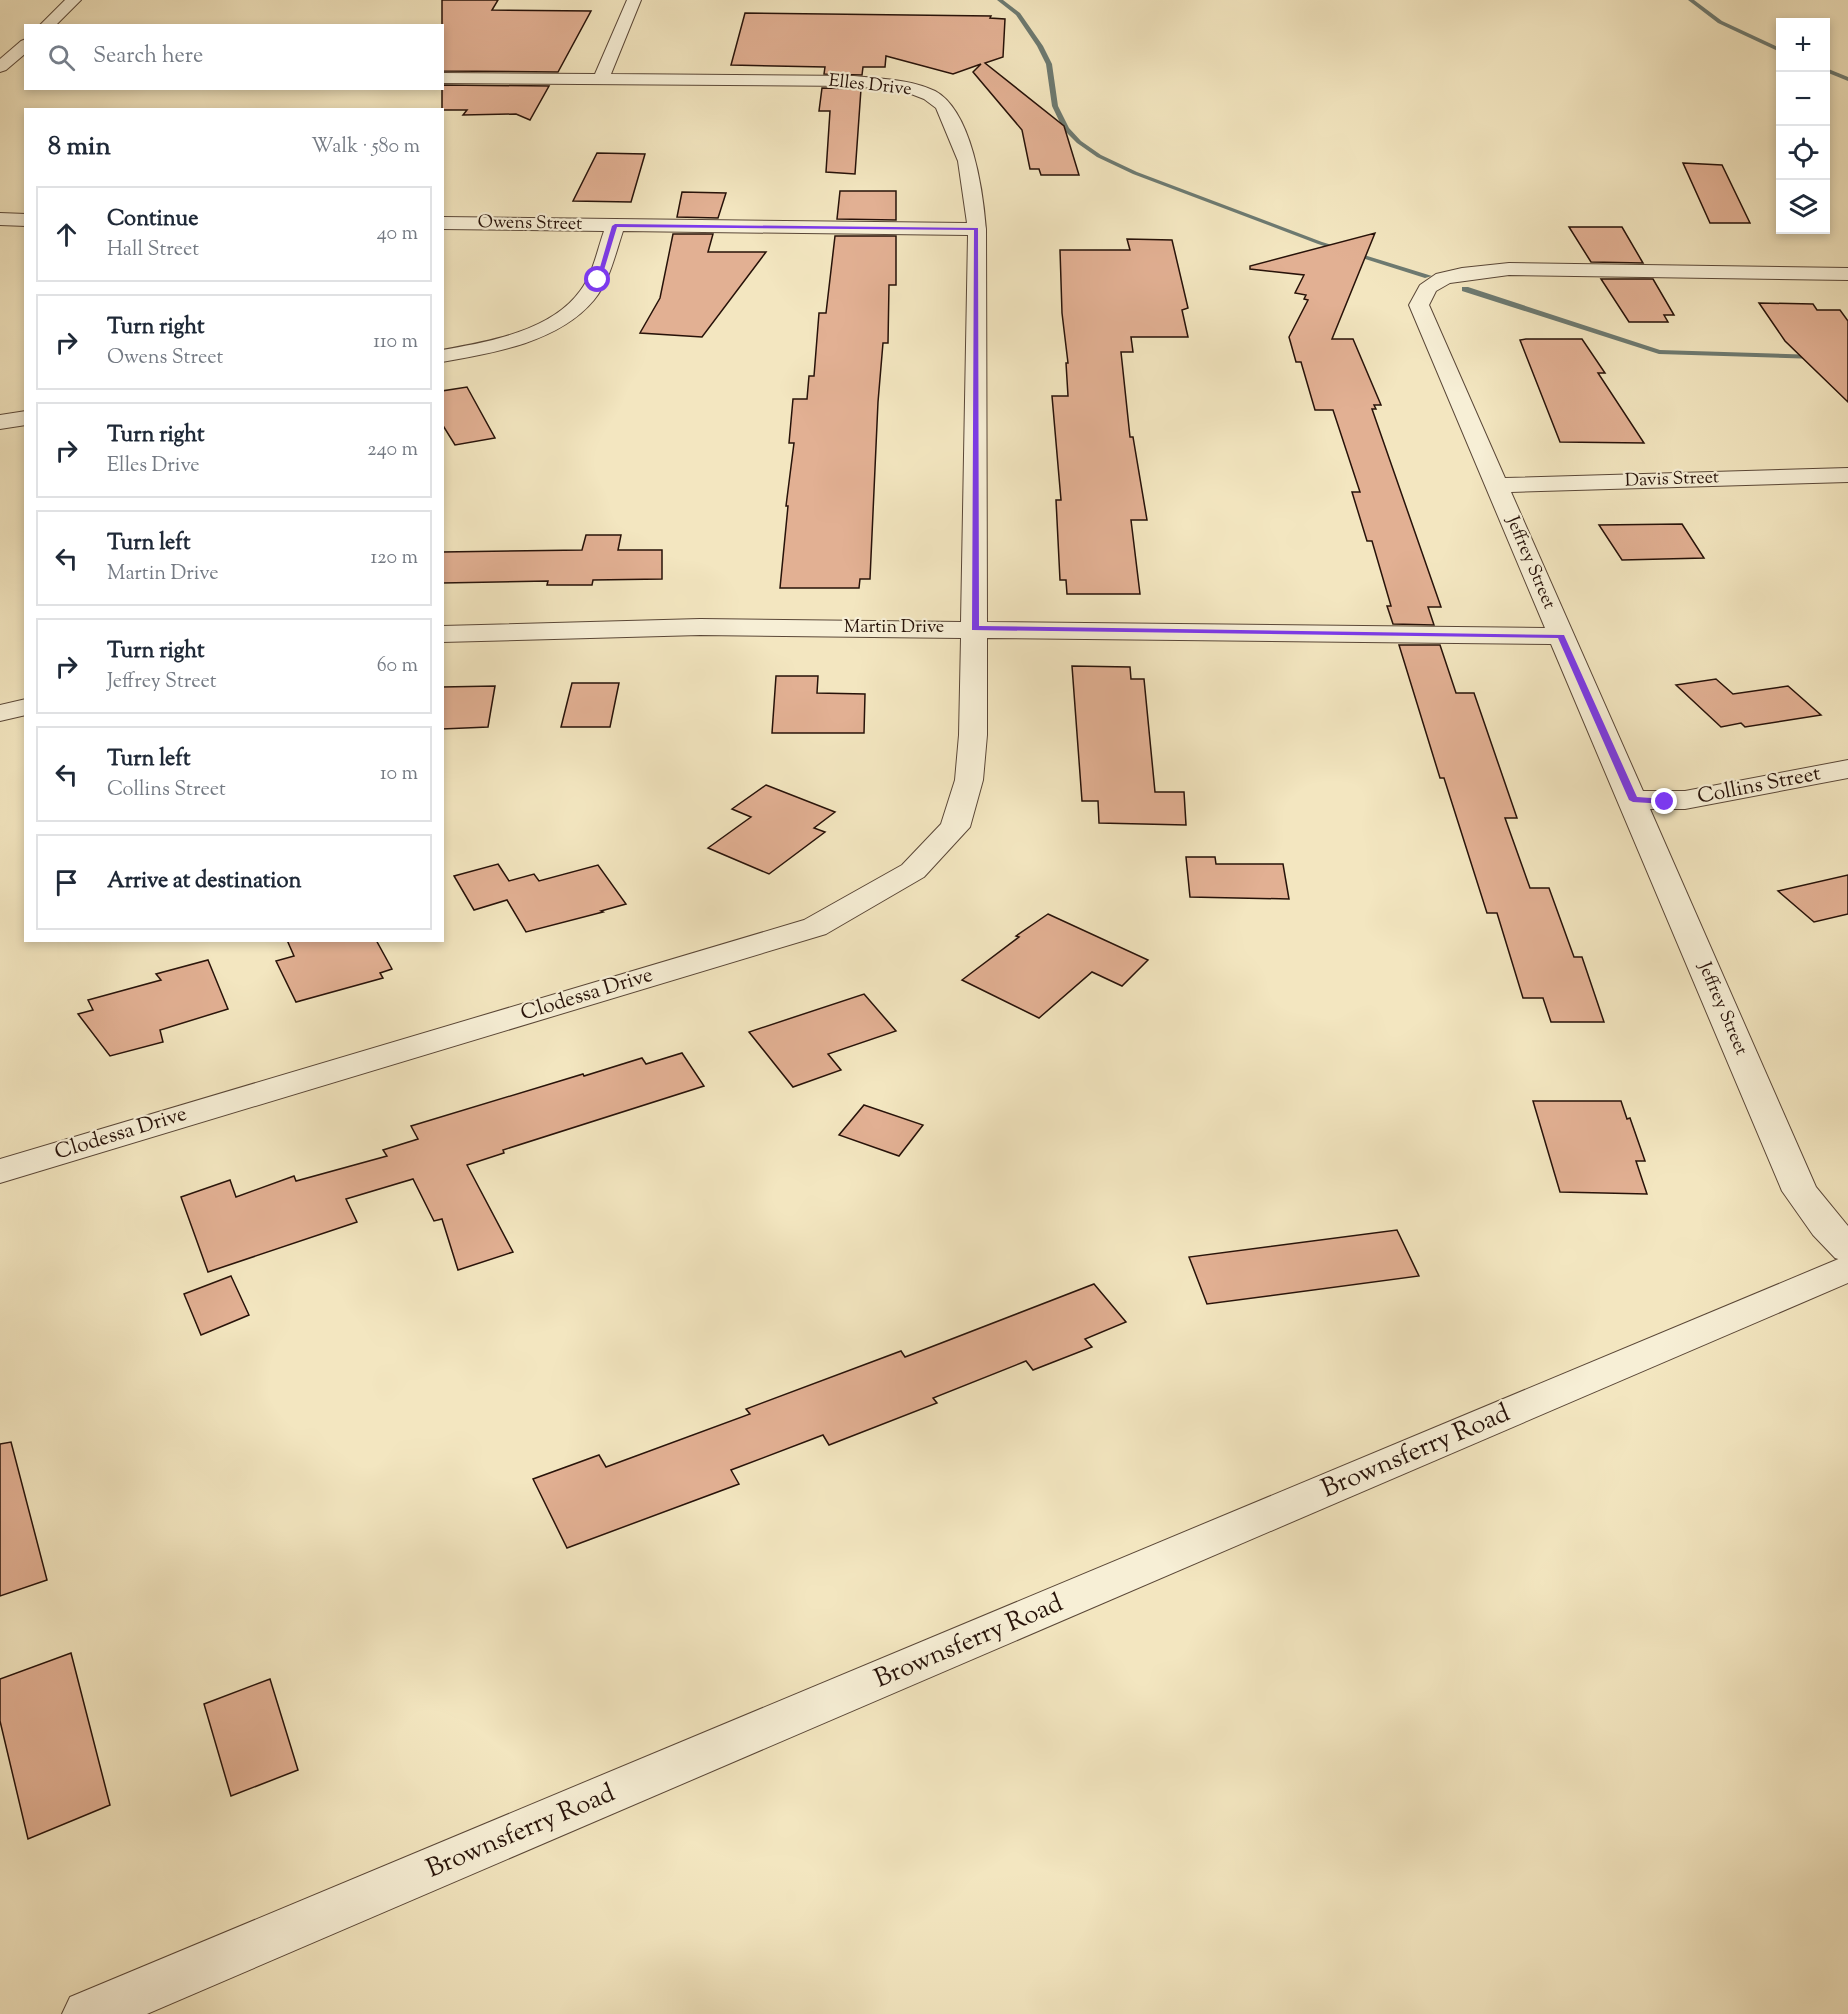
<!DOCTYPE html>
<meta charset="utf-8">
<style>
:root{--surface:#fff;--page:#f6f6f7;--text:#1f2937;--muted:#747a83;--line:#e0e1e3}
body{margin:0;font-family:"Sorts Mill Goudy",serif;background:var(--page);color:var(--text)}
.controls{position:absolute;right:18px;top:18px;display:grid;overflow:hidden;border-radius:0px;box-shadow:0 3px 9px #0003}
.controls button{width:54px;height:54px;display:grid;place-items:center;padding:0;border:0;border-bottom:2px solid var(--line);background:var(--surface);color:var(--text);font:30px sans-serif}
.stop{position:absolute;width:18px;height:18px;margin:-14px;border:4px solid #7c3aed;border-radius:50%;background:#fff}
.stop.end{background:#7c3aed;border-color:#fff;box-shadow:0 2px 6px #0008}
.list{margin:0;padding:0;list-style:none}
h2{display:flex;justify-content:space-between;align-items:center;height:78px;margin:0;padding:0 24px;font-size:26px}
h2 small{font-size:20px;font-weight:400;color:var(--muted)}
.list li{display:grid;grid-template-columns:39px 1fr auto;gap:18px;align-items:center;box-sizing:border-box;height:96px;margin:0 12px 12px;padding:0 12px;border:2px solid var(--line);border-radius:0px}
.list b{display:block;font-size:22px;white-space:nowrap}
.list p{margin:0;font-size:20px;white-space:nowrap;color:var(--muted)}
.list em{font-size:20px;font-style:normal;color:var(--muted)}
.icon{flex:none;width:33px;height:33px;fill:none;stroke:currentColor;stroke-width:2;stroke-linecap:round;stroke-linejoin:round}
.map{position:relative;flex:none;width:1848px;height:2014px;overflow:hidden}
.search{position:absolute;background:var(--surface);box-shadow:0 3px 9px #0003;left:24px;top:24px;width:420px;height:66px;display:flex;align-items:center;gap:15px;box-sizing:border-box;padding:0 21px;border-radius:0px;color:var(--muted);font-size:22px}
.panel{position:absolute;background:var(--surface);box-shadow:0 3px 9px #0003;left:24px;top:108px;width:420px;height:834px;border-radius:0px}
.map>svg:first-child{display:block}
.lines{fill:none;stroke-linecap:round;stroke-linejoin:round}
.stream{fill:#6d7a71;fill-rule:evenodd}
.building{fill:#e2b093;stroke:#271209;stroke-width:1.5}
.minor-casing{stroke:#5a4737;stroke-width:2}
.tertiary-casing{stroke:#5a4737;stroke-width:2}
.minor{fill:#f7efd6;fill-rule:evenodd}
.tertiary{fill:#f7efd6;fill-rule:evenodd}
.route{fill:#7c3aed}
.labels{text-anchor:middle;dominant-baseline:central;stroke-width:4.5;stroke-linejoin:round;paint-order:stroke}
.far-street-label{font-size:18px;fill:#271209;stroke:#f7efd6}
.street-label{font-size:21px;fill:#271209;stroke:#f7efd6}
.near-street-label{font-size:26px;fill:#271209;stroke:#f7efd6}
</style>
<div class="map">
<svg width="1848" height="2014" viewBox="0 0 1848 2014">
<rect width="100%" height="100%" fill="#f3e6c0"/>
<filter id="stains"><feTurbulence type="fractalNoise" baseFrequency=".00333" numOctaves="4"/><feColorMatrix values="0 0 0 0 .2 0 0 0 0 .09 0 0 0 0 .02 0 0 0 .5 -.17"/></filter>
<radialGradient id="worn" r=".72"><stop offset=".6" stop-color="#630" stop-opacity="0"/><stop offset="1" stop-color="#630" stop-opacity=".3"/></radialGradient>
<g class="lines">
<g class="stream">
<polygon points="997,0 1003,0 1020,13 1043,46 1052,64 1058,106 1069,128 1081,141 1101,155 1137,172 1322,242 1432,276 1425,278 1318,244 1133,174 1097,157 1077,143 1063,129 1052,106 1046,64 1037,46 1016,15"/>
<polygon points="1688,0 1694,0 1722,21 1780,48 1780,52 1718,23"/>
<polygon points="1826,68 1848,77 1848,81 1826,72"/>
<polygon points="1462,287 1468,287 1660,350 1848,356 1848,360 1659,354 1462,291"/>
</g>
</g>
<g class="building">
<polygon points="442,0 498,0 492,10 591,11 558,72 442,71"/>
<polygon points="745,13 991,16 990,18 1005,19 1003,57 985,63 1064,126 1079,175 1041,175 1039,169 1030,169 1022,130 973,72 981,64 953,74 886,56 885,67 863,67 862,75 824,74 825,67 731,65"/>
<polygon points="442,85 549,86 530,120 516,114 463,115 467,110 442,110"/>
<polygon points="822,88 861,89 855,174 826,172 830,111 819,111"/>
<polygon points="597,153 645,154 631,202 573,201"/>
<polygon points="1683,163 1722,165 1750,223 1710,223"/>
<polygon points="840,191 896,191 896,220 837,219"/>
<polygon points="682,192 726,193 718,218 677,217"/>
<polygon points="1569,227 1622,227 1643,263 1591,262"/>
<polygon points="1375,233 1332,339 1353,339 1381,405 1374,405 1376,409 1372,409 1441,607 1428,607 1434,625 1393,624 1387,606 1391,606 1372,541 1367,541 1352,492 1360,492 1333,410 1315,410 1301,362 1296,362 1289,337 1308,300 1304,299 1306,295 1295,293 1304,275 1250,269 1250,266"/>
<polygon points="673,234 713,234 708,252 766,252 702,337 640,333 660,298"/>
<polygon points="835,236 896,236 896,285 889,285 888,343 883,343 878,402 870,579 860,579 859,588 780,588 788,506 786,506 794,443 789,443 793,399 807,399 809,376 814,376 819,313 826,313"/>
<polygon points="1127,239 1172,240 1188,308 1182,310 1188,337 1131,337 1133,352 1121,352 1130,437 1133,437 1147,520 1131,520 1140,594 1067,594 1066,580 1060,580 1056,500 1061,500 1052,396 1068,396 1066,363 1068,363 1062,313 1060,250 1130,250"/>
<polygon points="1601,279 1653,279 1674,315 1664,315 1668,322 1629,322"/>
<polygon points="1759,303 1813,304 1817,310 1840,310 1848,321 1848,402 1785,341"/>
<polygon points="1526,339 1582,339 1605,373 1598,373 1644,443 1560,442 1520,340"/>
<polygon points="467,387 495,438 455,445 442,424 442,391"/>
<polygon points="1682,524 1704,558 1622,560 1599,525"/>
<polygon points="586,535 621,535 618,550 662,550 662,579 593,580 592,585 547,585 548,581 442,583 442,552 582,550"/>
<polygon points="1399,645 1440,645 1456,693 1474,693 1517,818 1505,818 1530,888 1549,888 1574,957 1582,957 1604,1022 1551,1022 1543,998 1523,998 1497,913 1487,913 1444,778 1440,778"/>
<polygon points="1072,666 1130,667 1131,679 1144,679 1155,792 1184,792 1186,825 1099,823 1098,801 1082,801"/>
<polygon points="776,676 818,676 817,693 865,694 864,733 772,733"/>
<polygon points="1716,679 1733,694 1788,686 1821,715 1745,727 1741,723 1721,727 1676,685"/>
<polygon points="572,683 619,683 610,727 561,727"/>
<polygon points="495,686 488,727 442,729 442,687"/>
<polygon points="766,785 835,812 814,828 825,832 769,874 708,848 751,817 732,809"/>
<polygon points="1186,857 1215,857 1216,864 1283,864 1289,899 1190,897"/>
<polygon points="498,864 509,881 534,874 539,881 598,865 626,904 601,911 603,912 526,932 507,900 474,910 454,876"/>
<polygon points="1848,875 1848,914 1814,922 1778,891"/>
<polygon points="1048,914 1148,960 1122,986 1092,972 1039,1018 962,980 1019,937 1016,936"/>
<polygon points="287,940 376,940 392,969 380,973 383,978 296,1002 276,961 294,956"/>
<polygon points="208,960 228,1009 160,1030 163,1042 110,1056 78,1014 93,1010 88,1000 161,980 156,974"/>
<polygon points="864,994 896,1031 828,1054 841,1070 793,1087 749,1032"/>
<polygon points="682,1053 704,1086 503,1150 504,1153 467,1165 513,1252 458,1270 442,1219 434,1221 413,1179 346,1199 357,1222 208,1272 181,1197 230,1180 236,1197 294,1176 296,1181 387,1156 383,1150 418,1139 411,1126 583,1074 584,1076 642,1058 646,1064"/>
<polygon points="1533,1101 1621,1101 1627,1119 1630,1118 1645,1161 1636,1161 1647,1194 1560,1192"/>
<polygon points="864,1105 923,1125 899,1156 839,1135"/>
<polygon points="1397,1230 1419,1276 1207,1304 1189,1257"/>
<polygon points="231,1276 249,1315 201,1335 184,1294"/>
<polygon points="1094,1284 1126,1322 1085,1339 1092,1347 1033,1370 1026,1361 933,1398 937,1403 829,1445 823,1435 731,1470 739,1484 567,1548 533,1479 599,1455 606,1467 750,1414 746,1409 901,1351 905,1357"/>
<polygon points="11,1442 47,1580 0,1596 0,1444"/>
<polygon points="71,1653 110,1805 28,1839 0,1721 0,1679"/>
<polygon points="270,1679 298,1770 231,1796 204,1704"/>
</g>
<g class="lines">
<defs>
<g id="minor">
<polygon points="65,0 81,0 55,26 39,26"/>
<path d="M627 0H641L611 74 854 76C881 79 910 79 935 91 972 111 983 191 986 229L987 622 1545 628 1409 305 1420 285 1436 274 1462 268 1509 263 1848 268V280L1509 275 1450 283 1436 291 1429 305 1505 478 1848 468V482L1511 492 1643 791H1685L1848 760V778L1685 809H1650L1816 1187 1848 1226V1262L1835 1258 1813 1235 1782 1191 1551 644 987 638V735L983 780 970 827 924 877 826 934 0 1183V1159L804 920 902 865 941 824 955 780 959 735 961 638 700 635 442 642V626L700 619 961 622 968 235 623 231C615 255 610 280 594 300 559 342 494 353 442 362V350C488 342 551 331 580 291 593 274 597 251 604 231L442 229V217L967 223 958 161 936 108 924 99 906 92 854 86 442 83V73L595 74Z"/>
<polygon points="26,39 26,53 6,70 0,72 0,59 21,41"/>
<polygon points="0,213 26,214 26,226 0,225"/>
<polygon points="26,411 26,425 0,429 0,415"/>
<polygon points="26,699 26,715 0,721 0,705"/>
</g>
<polygon id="tertiary" points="1848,1255 1848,1283 147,2014 62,2014 70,1997"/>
</defs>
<use href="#minor" class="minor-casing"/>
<use href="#tertiary" class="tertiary-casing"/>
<use href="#minor" class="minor"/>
<use href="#tertiary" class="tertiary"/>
</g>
<polygon class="route" points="615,224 978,228 979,626 1564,635 1637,797 1665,799 1669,802 1665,804 1633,802 1629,800 1558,638 972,630 974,230 617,227 601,280 596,281 612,226"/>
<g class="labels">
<g class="far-street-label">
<text transform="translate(870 86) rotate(6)">Elles Drive</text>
<text transform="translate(530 224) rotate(1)">Owens Street</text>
<text transform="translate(1672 480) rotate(-2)">Davis Street</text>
<text transform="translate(1530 563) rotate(67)">Jeffrey Street</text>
<text x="894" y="628">Martin Drive</text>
<text transform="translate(1722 1009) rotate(67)">Jeffrey Street</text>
</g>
<g class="street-label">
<text transform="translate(1759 786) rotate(-11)">Collins Street</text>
<text transform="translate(587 995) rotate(-17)">Clodessa Drive</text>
<text transform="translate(121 1134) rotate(-17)">Clodessa Drive</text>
</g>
<g class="near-street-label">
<text transform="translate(1416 1452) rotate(-23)">Brownsferry Road</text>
<text transform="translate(969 1642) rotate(-23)">Brownsferry Road</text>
<text transform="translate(521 1832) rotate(-23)">Brownsferry Road</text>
</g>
</g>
<rect width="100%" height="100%" filter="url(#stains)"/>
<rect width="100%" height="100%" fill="url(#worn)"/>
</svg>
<div class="controls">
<button>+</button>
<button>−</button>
<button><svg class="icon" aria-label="locate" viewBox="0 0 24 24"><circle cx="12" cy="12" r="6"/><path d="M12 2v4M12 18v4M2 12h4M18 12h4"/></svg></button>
<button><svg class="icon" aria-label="layers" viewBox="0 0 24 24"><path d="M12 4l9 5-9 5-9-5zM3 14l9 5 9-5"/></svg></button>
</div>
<div class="stop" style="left:598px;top:280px"></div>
<div class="stop end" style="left:1665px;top:802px"></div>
<div class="search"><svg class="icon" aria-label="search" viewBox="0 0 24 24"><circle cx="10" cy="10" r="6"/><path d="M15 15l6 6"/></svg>Search here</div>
<section class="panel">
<h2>8 min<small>Walk · 580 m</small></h2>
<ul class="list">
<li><svg class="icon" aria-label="ahead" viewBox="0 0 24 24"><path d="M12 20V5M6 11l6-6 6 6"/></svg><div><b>Continue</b><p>Hall Street</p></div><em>40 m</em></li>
<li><svg class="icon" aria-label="right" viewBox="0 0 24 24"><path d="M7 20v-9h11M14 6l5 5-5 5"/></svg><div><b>Turn right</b><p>Owens Street</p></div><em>110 m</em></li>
<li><svg class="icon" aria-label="right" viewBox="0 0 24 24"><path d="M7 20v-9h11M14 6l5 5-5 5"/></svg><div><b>Turn right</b><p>Elles Drive</p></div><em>240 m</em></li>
<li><svg class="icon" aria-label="left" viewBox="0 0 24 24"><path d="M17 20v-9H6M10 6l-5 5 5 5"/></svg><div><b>Turn left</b><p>Martin Drive</p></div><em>120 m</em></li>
<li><svg class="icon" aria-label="right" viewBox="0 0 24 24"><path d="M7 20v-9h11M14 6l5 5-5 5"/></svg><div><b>Turn right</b><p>Jeffrey Street</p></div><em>60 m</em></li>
<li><svg class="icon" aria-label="left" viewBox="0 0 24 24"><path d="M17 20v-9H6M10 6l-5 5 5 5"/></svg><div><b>Turn left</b><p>Collins Street</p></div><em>10 m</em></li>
<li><svg class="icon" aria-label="arrive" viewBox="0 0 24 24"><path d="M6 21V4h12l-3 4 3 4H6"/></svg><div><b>Arrive at destination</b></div></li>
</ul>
</section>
</div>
